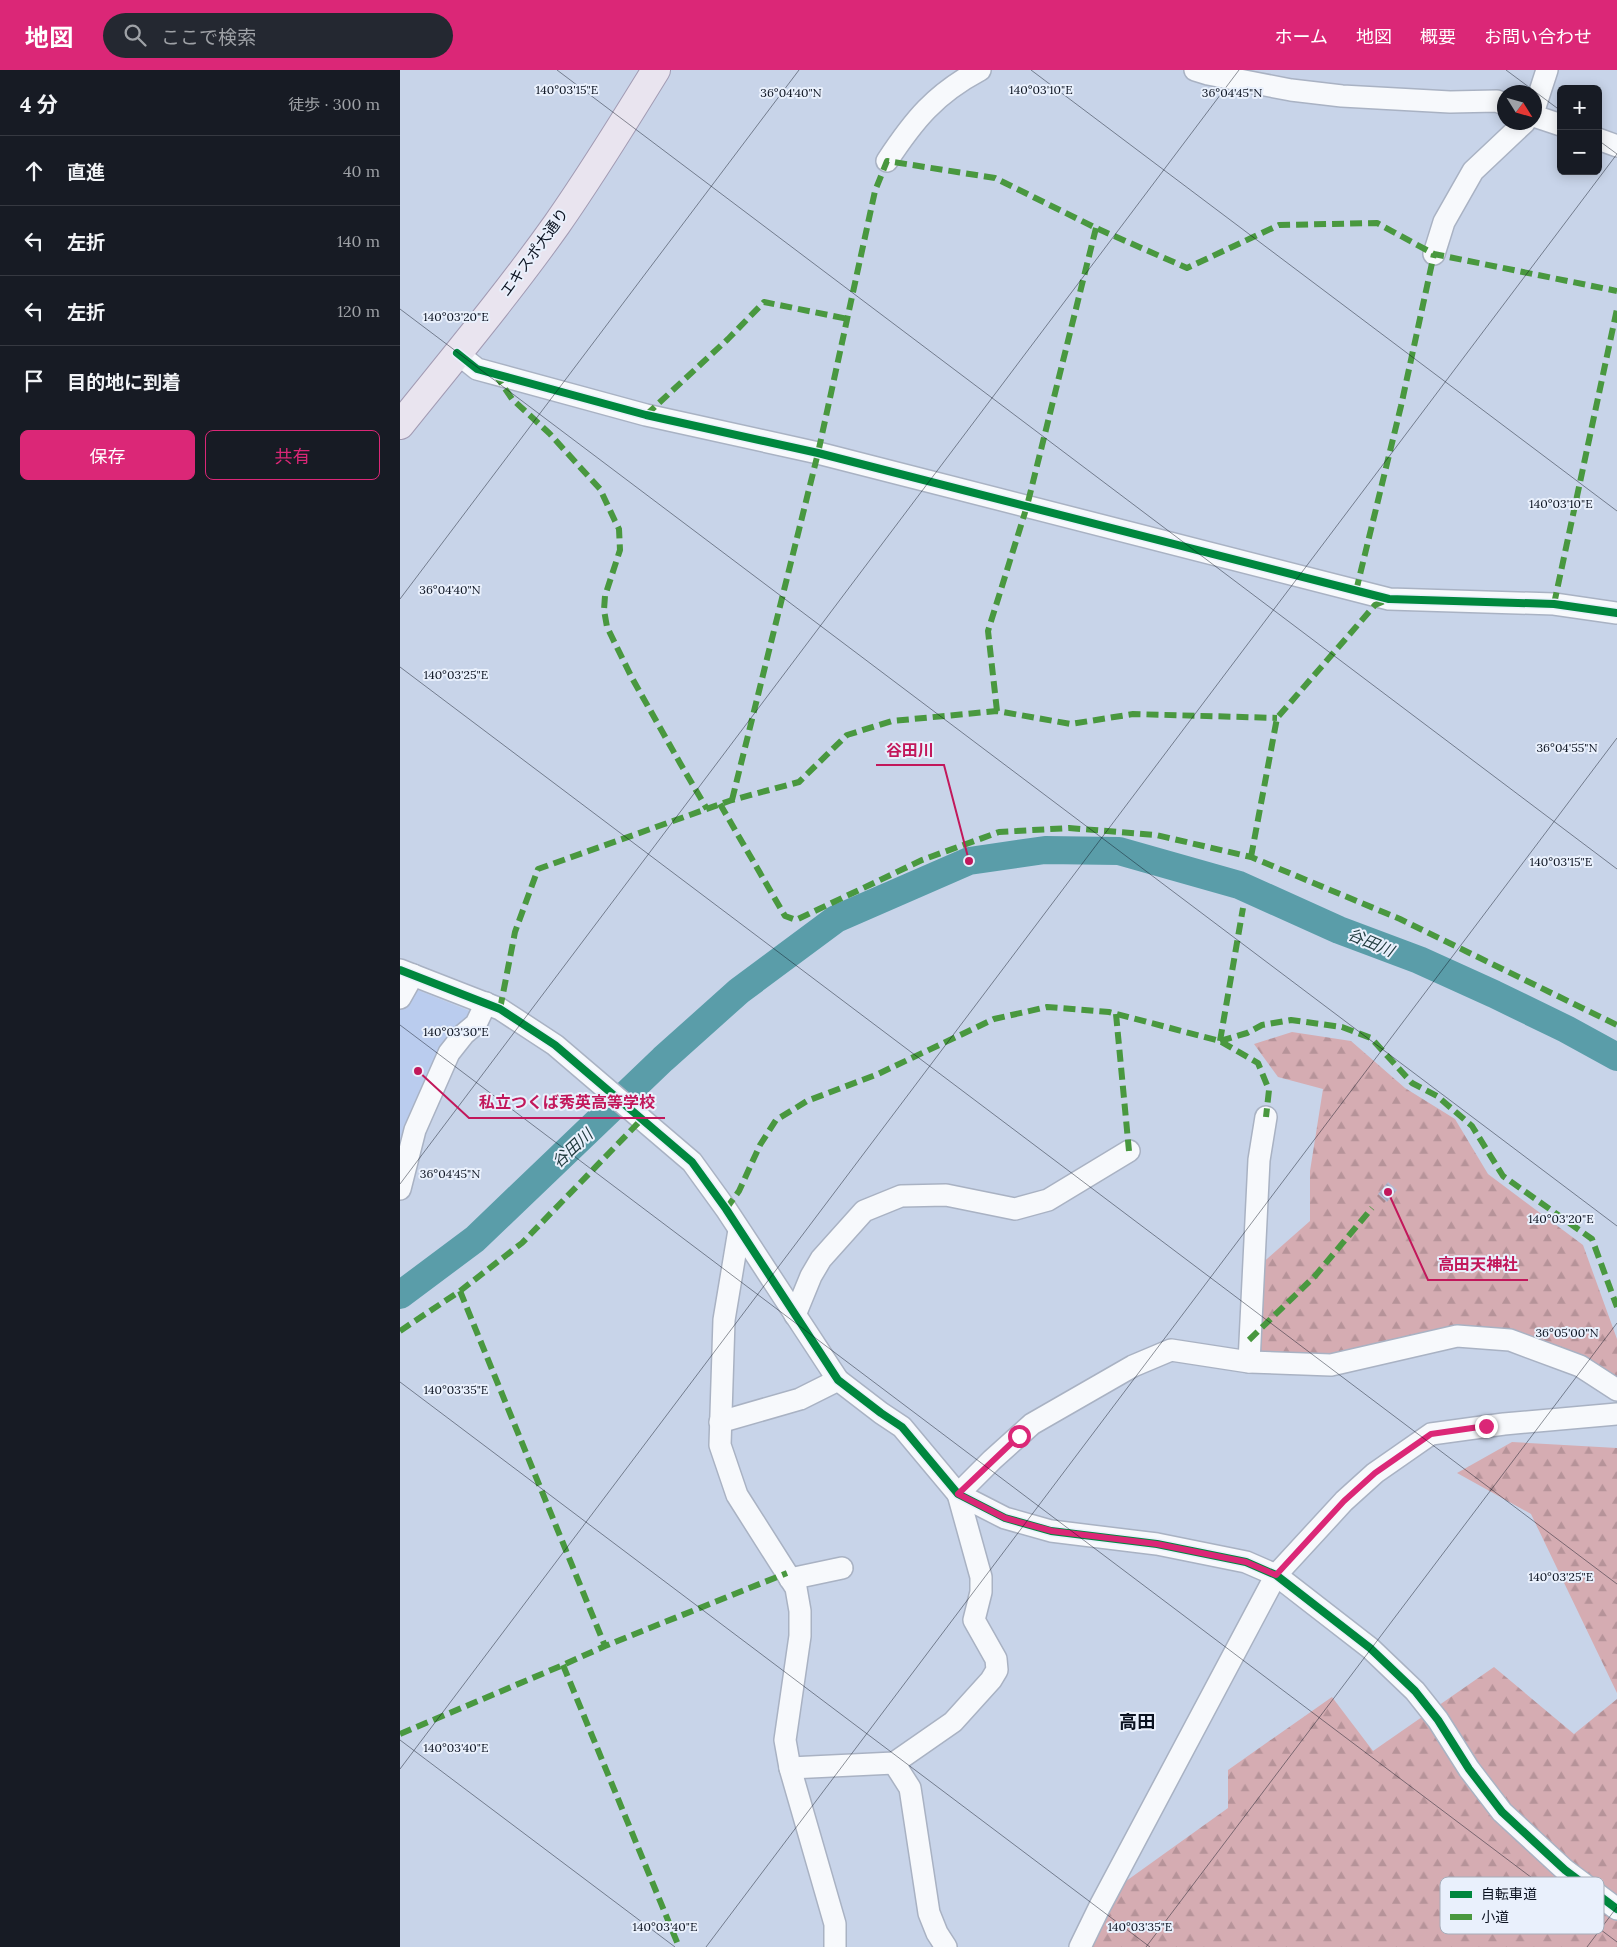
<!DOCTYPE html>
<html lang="ja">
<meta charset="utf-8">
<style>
:root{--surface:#171b24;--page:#242831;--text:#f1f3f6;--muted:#9ea1a6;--line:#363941;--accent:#db2777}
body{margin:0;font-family:Lora,"Noto Sans JP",serif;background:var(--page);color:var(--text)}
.controls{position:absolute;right:15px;top:15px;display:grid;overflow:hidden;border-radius:8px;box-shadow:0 2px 12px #0003}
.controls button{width:45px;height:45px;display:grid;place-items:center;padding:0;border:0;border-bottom:1px solid var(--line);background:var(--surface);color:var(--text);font:25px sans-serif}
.compass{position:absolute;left:1097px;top:15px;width:45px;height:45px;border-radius:50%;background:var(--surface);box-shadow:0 2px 12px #0003;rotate:127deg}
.stop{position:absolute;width:15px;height:15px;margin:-11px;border:4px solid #db2777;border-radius:50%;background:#fff}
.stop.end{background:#db2777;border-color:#fff;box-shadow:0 1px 5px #0008}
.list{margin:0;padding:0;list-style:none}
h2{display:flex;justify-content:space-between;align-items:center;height:65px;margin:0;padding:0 20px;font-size:21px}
h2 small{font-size:16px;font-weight:400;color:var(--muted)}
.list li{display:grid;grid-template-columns:32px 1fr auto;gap:15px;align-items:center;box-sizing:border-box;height:70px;padding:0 20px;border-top:1px solid var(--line)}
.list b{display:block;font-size:19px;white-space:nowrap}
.list em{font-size:16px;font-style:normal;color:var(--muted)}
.actions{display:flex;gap:10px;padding:15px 20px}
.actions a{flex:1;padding:11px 0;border:1px solid var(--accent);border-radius:8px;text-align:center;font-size:18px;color:var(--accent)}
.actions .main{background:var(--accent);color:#fff}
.icon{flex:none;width:28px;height:28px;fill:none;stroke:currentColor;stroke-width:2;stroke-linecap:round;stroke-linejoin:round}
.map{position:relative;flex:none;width:1217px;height:1877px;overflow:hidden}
header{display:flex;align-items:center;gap:30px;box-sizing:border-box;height:70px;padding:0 25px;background:var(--accent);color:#fff}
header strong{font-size:24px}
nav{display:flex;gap:28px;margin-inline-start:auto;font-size:18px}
.search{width:350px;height:45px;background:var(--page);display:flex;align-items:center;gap:12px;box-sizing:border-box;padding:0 18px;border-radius:28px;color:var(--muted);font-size:19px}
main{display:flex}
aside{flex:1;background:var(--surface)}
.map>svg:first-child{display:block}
.built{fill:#baccee}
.forest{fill:url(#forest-firs)}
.shadow{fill:#0003}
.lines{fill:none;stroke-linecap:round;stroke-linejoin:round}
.river{stroke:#5a9da9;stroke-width:28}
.building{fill:url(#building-back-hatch)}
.minor-casing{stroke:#a9b2c3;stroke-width:24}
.major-casing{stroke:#a29bb3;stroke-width:30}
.minor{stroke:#f7f9fc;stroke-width:21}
.major{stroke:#e9e4ef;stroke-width:28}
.quiet{stroke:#49983f;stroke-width:6;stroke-dasharray:12 6;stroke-linecap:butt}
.cycleway-casing{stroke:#e9f0fc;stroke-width:11}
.cycleway{stroke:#00873e;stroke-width:8}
.route{stroke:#db2777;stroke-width:6}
.ticks{fill:none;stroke:#0b1220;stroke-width:1;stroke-opacity:0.45}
.labels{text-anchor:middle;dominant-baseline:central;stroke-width:4;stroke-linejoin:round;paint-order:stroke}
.street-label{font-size:15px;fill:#0b1220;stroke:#e9f0fc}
.water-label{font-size:16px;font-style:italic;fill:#1e393c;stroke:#e9f0fc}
.quarter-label{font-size:18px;font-weight:bold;fill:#0b1220;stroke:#e9f0fc}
.key{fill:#e9f0fc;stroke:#a6adba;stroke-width:1}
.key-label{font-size:14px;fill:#0b1220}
.ticks-label{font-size:12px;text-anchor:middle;fill:#0b1220;stroke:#e9f0fc;stroke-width:4;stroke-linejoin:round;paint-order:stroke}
.leader{fill:none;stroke:#c2185b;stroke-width:2}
.callout-dot{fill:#c2185b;stroke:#e9f0fc;stroke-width:2}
.callout-label{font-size:16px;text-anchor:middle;font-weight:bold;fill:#c2185b;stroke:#e9f0fc;stroke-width:4;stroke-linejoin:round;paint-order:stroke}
</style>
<header>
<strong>地図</strong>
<div class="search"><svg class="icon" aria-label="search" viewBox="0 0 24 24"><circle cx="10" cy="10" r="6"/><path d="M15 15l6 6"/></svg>ここで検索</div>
<nav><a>ホーム</a><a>地図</a><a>概要</a><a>お問い合わせ</a></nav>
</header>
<main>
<aside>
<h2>4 分<small>徒歩 · 300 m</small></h2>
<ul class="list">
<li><svg class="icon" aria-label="ahead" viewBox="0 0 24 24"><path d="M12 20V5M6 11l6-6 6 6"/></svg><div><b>直進</b></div><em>40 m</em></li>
<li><svg class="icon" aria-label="left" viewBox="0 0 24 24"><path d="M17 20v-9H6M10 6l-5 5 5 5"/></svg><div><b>左折</b></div><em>140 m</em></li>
<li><svg class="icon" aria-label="left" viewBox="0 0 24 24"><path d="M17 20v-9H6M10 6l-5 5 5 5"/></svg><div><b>左折</b></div><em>120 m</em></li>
<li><svg class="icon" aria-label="arrive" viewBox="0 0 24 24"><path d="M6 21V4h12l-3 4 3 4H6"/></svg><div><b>目的地に到着</b></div></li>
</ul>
<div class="actions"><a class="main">保存</a><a>共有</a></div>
</aside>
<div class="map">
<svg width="1217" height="1877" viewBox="0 0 1217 1877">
<defs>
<pattern id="forest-firs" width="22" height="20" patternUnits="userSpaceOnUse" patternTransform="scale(1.25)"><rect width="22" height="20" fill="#d5acb2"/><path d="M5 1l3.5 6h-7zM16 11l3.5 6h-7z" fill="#b69399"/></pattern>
<pattern id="building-back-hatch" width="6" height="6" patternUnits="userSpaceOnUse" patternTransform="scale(1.25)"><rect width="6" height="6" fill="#b5bad2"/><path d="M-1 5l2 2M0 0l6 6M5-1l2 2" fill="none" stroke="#9a9fb4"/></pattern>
</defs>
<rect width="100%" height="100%" fill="#c8d4e9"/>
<polygon class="built" points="0,913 77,944 0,1102"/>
<g class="forest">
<polygon points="892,962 951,971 1005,1018 1055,1049 1088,1104 1183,1175 1217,1269 1217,1310 1109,1263 941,1287 856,1291 860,1195 910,1151 910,1101 923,1019 878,1007 854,974"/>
<polygon points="1112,1372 1217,1378 1217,1623 1131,1444 1057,1403"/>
<polygon points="1094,1597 1174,1664 1217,1629 1217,1877 686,1877 715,1819 828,1738 828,1700 932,1627 973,1681"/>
</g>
<polygon class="shadow" points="988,1114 996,1120 984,1133 977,1126"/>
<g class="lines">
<polyline class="river" points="0,1225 75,1169 263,989 339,921 436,849 569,791 645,780 719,781 839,815 939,860 1019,890 1094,924 1166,959 1217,987"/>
</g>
<polygon class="building" points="988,1112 997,1120 987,1132 978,1124"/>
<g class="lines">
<defs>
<g id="minor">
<polyline points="795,0 808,4 891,20 942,26 1050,32 1097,31 1104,34"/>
<polyline points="1134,40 1147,0"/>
<polyline points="1134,46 1161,55"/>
<polyline points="1198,69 1217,76"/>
<path d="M487 91C514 50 535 24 580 0"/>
<polyline points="1034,184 1044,152 1073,101 1125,52"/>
<polyline points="57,283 77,299 246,345 418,383 989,529 1154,534 1217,543"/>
<polyline points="0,900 100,939 155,975 292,1092 326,1139 438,1310 481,1343 502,1357 558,1424 605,1448 651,1461 757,1474 846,1492 876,1505 970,1578 1015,1621 1038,1650 1069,1699 1102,1742 1165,1800 1217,1839"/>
<polyline points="0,928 13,905"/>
<polyline points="0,1119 15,1060 49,983 64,964 76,954 86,933"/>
<polyline points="339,1160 324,1250 320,1375 337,1425 396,1518 400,1541 400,1566 385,1670 390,1698 435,1854 435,1877"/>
<polyline points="395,1245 411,1206 421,1189 464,1141 501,1126 546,1125 615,1139 648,1130 729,1081"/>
<polyline points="849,1292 859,1090 866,1047"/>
<polyline points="320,1352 400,1329 438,1310"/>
<polyline points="558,1424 592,1390 632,1354 733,1296 771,1280 849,1292 931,1295 1057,1266 1110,1270 1180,1296 1217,1320"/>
<polyline points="390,1509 442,1498"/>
<polyline points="494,1693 510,1718 529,1843 537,1863 546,1877"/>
<polyline points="390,1698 494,1693 553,1652 591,1610 597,1600 596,1589 574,1550 581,1522 581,1507 558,1424"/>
<polyline points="680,1877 700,1836 876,1505 944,1431 975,1403 1031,1364 1104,1354 1217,1344"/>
</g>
<path id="major" d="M0 355C53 289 108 223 157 154 192 104 224 52 256 0"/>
</defs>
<use href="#minor" class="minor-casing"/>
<use href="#major" class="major-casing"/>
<use href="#minor" class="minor"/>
<use href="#major" class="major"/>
<g class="quiet">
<polyline points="95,304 112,329 149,363 200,419 215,451 219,459 220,480 205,526 204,540 207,557 232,608 280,693 307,739"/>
<polyline points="246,345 328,269 364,232 448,249"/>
<polyline points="956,521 1001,336 1034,184"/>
<polyline points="1154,534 1217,239"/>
<polyline points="597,641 588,561 627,436 696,158"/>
<polyline points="332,730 418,383 475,121 487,91 595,108 696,158 787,198 879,155 977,153 1034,184 1217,221"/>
<polyline points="320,734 385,846 396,850 522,790 599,762 669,758 756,765 851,787 1000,849 1217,955"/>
<polyline points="851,787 877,648 975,535 989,529"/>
<polyline points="100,939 115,862 138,799 332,730 399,712 447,665 492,651 597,641 671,654 733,644 877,648"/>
<polyline points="716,944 729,1081"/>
<polyline points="820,971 847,963 862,955 891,950 942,957 971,968 1012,1013 1037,1026 1072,1056 1103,1106 1192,1169 1217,1237"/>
<polyline points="820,971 843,838"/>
<polyline points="326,1139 339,1121 360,1075 376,1050 407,1031 478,1004 594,949 647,937 709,942 820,971 858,993 869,1020 866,1047"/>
<polyline points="60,1221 205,1576"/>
<polyline points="0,1261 60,1221 122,1173 241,1050"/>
<polyline points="849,1270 915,1206 972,1138"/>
<polyline points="163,1595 279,1877"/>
<polyline points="0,1664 163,1595 205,1576 387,1503"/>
</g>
<defs>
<g id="cycleway">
<polyline points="57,283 77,299 246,345 418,383 989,529 1154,534 1217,543"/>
<polyline points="0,900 100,939 155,975 292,1092 326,1139 438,1310 481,1343 502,1357 558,1424 605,1448 651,1461 757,1474 846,1492 876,1505 970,1578 1015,1621 1038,1650 1069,1699 1102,1742 1165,1800 1217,1839"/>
</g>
</defs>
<use href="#cycleway" class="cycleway-casing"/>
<use href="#cycleway" class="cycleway"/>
</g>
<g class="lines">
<polyline class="route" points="619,1366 558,1424 605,1448 652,1461 757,1474 846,1492 876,1505 944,1431 975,1403 1031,1364 1086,1356"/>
</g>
<path class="ticks" d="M157 0 1217 799M631 0 1217 441M1106 0 1161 41M1198 70 1217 84M0 239 1217 1156M0 529 399 0M0 597 1217 1514M0 955 1217 1872M0 1114 839 0M0 1312 750 1877M0 1670 275 1877M0 1699 1217 84M306 1877 1217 668M746 1877 1217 1253M1187 1877 1217 1837"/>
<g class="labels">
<g class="street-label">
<text transform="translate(134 182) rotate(-54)">エキスポ大通り</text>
</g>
<g class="water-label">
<text transform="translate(971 872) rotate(23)">谷田川</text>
<text transform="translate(172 1078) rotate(-43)">谷田川</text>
</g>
<g class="quarter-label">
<text x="737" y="1651">高田</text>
</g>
</g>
<rect x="1040" y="1807" width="164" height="57" rx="8" class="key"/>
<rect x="1050" y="1821" width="22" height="7" fill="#00873e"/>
<rect x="1050" y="1844" width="22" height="6" fill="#49983f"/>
<g class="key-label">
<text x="1081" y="1829">自転車道</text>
<text x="1081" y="1852">小道</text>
</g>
<g class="ticks-label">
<text x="167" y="24">140°03'15"E</text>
<text x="641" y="24">140°03'10"E</text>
<text x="391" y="27">36°04'40"N</text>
<text x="832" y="27">36°04'45"N</text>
<text x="56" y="251">140°03'20"E</text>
<text x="1161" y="438">140°03'10"E</text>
<text x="50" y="524">36°04'40"N</text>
<text x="56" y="609">140°03'25"E</text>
<text x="1167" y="682">36°04'55"N</text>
<text x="1161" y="796">140°03'15"E</text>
<text x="56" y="966">140°03'30"E</text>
<text x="50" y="1108">36°04'45"N</text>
<text x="1161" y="1153">140°03'20"E</text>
<text x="1167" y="1267">36°05'00"N</text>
<text x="56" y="1324">140°03'35"E</text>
<text x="1161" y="1511">140°03'25"E</text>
<text x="56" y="1682">140°03'40"E</text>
<text x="265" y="1861">140°03'40"E</text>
<text x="740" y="1861">140°03'35"E</text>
</g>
<path class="leader" d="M569 791L544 695H476M18 1001L69 1048H265M988 1122L1028 1210H1128"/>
<g class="callout-dot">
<circle cx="569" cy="791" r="5"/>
<circle cx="18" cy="1001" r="5"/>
<circle cx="988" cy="1122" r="5"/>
</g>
<g class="callout-label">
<text x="510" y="686">谷田川</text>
<text x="167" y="1038">私立つくば秀英高等学校</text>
<text x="1078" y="1200">高田天神社</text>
</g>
</svg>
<div class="controls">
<button>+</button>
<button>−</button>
</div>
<svg class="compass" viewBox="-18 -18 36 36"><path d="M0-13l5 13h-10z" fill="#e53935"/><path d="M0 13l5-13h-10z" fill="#9ea1a6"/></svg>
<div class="stop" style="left:619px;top:1366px"></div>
<div class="stop end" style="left:1086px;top:1356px"></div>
</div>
</main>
